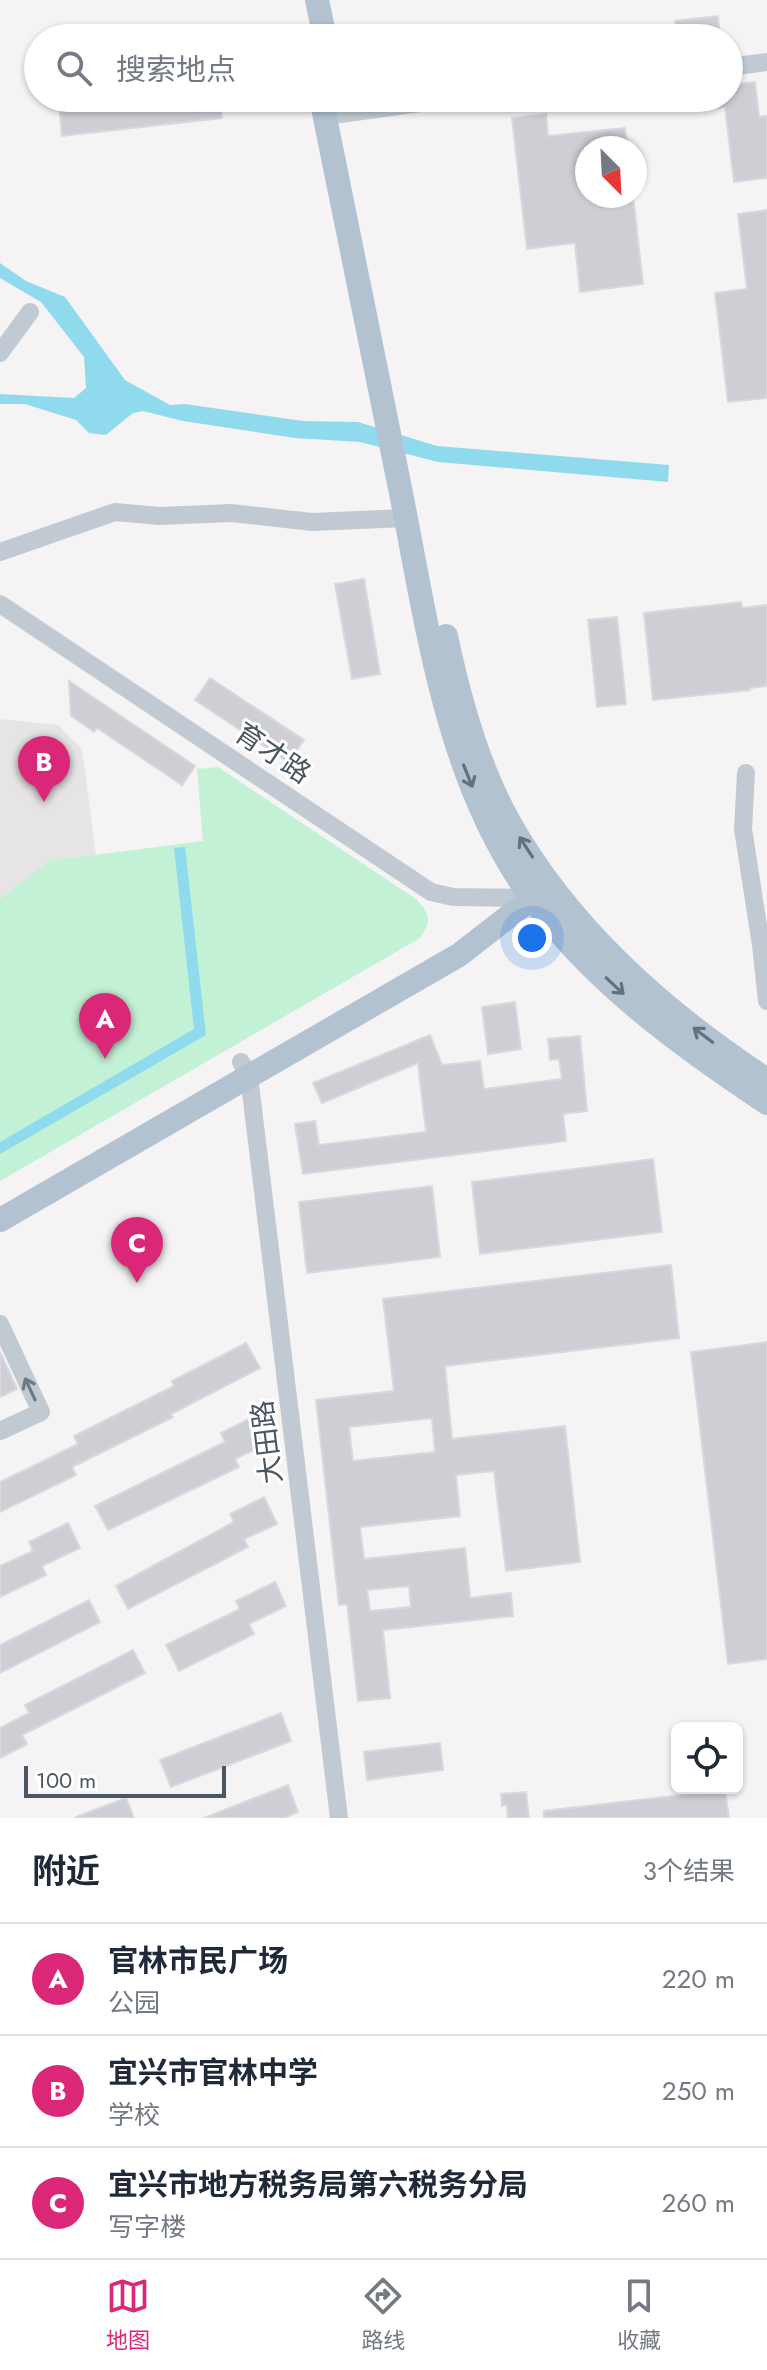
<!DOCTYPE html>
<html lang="zh">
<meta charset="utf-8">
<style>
:root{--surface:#fff;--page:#f2f2f3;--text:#1f2937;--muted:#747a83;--line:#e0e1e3;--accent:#db2777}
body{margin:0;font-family:Jost,"Noto Sans SC",sans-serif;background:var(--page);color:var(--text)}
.controls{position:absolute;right:24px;bottom:24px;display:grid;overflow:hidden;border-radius:12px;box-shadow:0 2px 6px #0004}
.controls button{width:72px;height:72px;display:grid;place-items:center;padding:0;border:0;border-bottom:2px solid var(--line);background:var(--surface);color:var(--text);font:40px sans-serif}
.compass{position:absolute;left:575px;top:136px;width:72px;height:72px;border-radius:50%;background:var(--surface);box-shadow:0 2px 6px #0004;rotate:156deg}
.scale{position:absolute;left:24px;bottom:20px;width:202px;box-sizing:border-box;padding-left:8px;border:4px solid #4a5661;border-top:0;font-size:22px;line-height:28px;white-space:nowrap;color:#4a5661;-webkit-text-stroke:6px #fff;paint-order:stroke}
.you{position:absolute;left:532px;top:938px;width:28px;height:28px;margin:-20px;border:6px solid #fff;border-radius:50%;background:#1a73e8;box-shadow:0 0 0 12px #1a73e833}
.badge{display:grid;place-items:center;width:52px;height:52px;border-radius:50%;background:var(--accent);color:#fff;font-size:26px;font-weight:700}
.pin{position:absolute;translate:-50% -66px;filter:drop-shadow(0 2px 4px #0008)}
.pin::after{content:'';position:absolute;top:42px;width:28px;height:24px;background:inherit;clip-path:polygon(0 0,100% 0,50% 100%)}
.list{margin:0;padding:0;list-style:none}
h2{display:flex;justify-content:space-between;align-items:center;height:104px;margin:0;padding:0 32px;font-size:34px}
h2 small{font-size:26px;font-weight:400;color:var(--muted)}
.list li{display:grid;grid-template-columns:52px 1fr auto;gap:24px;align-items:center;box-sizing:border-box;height:112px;padding:0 32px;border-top:2px solid var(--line)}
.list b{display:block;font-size:30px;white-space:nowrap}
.list p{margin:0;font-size:26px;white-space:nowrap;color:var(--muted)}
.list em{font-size:26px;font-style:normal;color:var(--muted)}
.icon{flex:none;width:44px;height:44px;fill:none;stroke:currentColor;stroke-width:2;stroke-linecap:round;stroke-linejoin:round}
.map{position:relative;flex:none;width:767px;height:1818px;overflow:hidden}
.search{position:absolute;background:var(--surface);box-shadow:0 2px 6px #0004;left:24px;right:24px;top:24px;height:88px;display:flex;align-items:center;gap:20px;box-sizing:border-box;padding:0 28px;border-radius:44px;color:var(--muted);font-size:30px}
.sheet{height:440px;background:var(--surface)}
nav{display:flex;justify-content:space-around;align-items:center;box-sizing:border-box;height:112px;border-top:2px solid var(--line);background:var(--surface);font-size:22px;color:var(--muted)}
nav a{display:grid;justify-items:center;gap:4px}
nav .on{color:var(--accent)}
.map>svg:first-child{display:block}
.education{fill:#e6e4e5}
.green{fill:#c3f1d5}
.water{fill:#90daee}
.building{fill:#cdcfd5;stroke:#d7d9de;stroke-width:2;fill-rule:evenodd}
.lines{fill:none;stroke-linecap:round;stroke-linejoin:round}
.minor{stroke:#c1cad2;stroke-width:18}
.major{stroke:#b3c2d1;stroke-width:24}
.oneway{stroke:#64717d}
.oneway2{stroke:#6e7983}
.labels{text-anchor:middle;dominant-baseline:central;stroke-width:6;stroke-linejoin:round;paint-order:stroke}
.street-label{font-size:28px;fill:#4a5661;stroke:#fff}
</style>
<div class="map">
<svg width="767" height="1818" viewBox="0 0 767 1818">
<rect width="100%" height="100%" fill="#f5f3f3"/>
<polygon class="education" points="0,719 58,725 82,749 96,855 49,862 0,899"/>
<path class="green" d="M218 767 416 899C430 913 432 922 420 938L0 1181V899L49 861 203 841 197 769Z"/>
<g class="water">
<polygon points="0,263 26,281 65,297 125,380 170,405 185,404 303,421 358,422 437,446 669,465 668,482 438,462 360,442 295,438 183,421 143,411 133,413 106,435 89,433 76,420 25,404 0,404 0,394 74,398 86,388 84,357 41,302 0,278"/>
<polygon points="185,847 206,1035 0,1154 0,1142 194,1029 174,848"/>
</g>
<g class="building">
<polygon points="718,16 720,38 677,38 675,21"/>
<polygon points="755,82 759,117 767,116 767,178 734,182 725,107 693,111 692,98 729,98 729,85"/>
<polygon points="120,98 220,98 222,118 62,136 59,105"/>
<polygon points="546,114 548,136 625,128 628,148 587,148 587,196 633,196 643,284 580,292 575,243 527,249 512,118"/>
<polygon points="767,210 767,398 728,402 715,293 747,289 738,214"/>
<polygon points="364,579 380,674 352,679 335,584"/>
<polygon points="741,602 742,608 767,605 767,686 750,688 750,690 653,700 644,613"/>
<polygon points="617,617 626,704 597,707 588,620"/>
<polygon points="210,678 304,740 288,762 195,700"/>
<polygon points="69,681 195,766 182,785 97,728 94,732 71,716"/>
<polygon points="515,1002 521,1049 488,1054 482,1007"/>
<polygon points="430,1035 442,1065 480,1061 484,1089 562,1079 559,1059 550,1060 548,1039 580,1036 587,1111 563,1114 566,1141 303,1174 295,1124 315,1121 319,1145 426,1132 418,1063 322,1103 313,1083"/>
<polygon points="653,1159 662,1232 480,1254 472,1182"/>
<polygon points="432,1186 440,1257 307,1273 299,1202"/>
<path d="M671 1265 679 1338 445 1366 452 1439 565 1426 580 1562 506 1571 494 1471 456 1475 460 1516 360 1527 364 1559 465 1548 470 1598 511 1593 513 1616 383 1630 390 1698 358 1701 347 1604 339 1605 316 1400 394 1391 383 1299ZM432 1418 435 1452 353 1461 349 1427ZM409 1586 411 1607 370 1611 367 1590Z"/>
<polygon points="767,1342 767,1659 728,1664 691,1352"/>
<polygon points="246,1343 260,1368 171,1414 173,1417 72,1467 76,1475 0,1512 0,1482 78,1444 74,1436 174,1386 172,1381"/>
<polygon points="0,1352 17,1389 0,1397"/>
<polygon points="255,1416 268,1443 235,1459 239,1467 108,1530 95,1506 225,1442 221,1433"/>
<polygon points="264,1497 277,1524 244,1539 248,1547 128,1609 116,1586 234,1522 230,1514"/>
<polygon points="68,1523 80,1548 42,1566 46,1575 0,1597 0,1566 33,1551 29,1542"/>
<polygon points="275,1582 286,1606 249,1624 254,1634 179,1671 166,1645 240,1609 236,1601"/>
<polygon points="89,1600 100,1622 0,1673 0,1645"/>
<polygon points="133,1650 145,1673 22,1735 27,1744 0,1758 0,1728 29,1713 25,1705"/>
<polygon points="281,1713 291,1741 171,1787 160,1760"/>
<polygon points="440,1743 443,1770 367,1780 364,1752"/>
<polygon points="288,1785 298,1812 284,1818 204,1818"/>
<polygon points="725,1790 729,1818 544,1818 544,1811"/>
<polygon points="526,1792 529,1818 508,1818 507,1805 502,1806 501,1794"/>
<polygon points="126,1798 134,1818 76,1818 76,1817"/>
</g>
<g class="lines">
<g class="minor">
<polyline points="729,67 767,62"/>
<polyline points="340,114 456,98"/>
<polyline points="0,353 30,312"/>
<polyline points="0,552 115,512 160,516 231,513 312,522 406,518"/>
<polyline points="0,604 431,892 453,897 532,898"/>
<polyline points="746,773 743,829 761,945 767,1001"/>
<polyline points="241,1062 249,1076 339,1818"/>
<polyline points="0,1324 41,1412 0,1431"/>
</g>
<g class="major">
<polyline points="317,0 325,38"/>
<path d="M321 98C348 228 374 358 400 488 428 628 446 780 532 898 593 982 681 1046 767 1103"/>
<path d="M446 636C459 698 477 764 508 820 569 929 664 1012 767 1080"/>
<polyline points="0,1220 459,955 544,889"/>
</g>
</g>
<defs><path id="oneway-shaft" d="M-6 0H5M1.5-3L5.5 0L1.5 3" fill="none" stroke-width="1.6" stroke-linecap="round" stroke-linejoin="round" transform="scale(2)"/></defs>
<g class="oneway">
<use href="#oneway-shaft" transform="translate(468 776) rotate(68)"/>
<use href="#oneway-shaft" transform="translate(526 847) rotate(-123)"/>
<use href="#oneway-shaft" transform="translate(615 986) rotate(43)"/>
<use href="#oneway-shaft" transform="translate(703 1035) rotate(-143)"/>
</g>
<use class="oneway2" href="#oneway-shaft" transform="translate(30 1389) rotate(-115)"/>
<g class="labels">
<g class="street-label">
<text transform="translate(273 753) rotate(34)">育才路</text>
<text transform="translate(267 1442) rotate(-97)">大田路</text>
</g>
</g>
</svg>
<div class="controls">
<button><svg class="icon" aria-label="locate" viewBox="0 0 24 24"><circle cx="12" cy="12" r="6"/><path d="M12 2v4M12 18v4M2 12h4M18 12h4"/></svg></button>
</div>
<svg class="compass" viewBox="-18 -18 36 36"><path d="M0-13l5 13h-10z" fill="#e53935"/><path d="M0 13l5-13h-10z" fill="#747a83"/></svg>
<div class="scale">100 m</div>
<div class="you"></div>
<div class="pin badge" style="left:105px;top:1059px">A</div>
<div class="pin badge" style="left:44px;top:802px">B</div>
<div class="pin badge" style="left:137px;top:1283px">C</div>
<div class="search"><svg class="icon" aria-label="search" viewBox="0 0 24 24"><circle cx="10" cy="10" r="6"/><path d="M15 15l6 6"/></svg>搜索地点</div>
</div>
<section class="sheet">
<h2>附近<small>3个结果</small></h2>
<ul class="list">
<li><span class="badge">A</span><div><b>官林市民广场</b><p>公园</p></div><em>220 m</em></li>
<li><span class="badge">B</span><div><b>宜兴市官林中学</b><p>学校</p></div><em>250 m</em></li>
<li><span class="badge">C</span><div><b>宜兴市地方税务局第六税务分局</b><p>写字楼</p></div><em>260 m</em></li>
</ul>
</section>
<nav>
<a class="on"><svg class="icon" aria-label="map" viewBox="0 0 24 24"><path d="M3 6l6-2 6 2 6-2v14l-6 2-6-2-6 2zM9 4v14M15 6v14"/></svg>地图</a>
<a><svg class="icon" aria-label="directions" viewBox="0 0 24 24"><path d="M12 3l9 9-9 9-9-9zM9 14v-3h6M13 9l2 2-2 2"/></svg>路线</a>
<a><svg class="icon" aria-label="saved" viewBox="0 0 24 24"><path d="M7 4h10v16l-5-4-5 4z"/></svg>收藏</a>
</nav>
